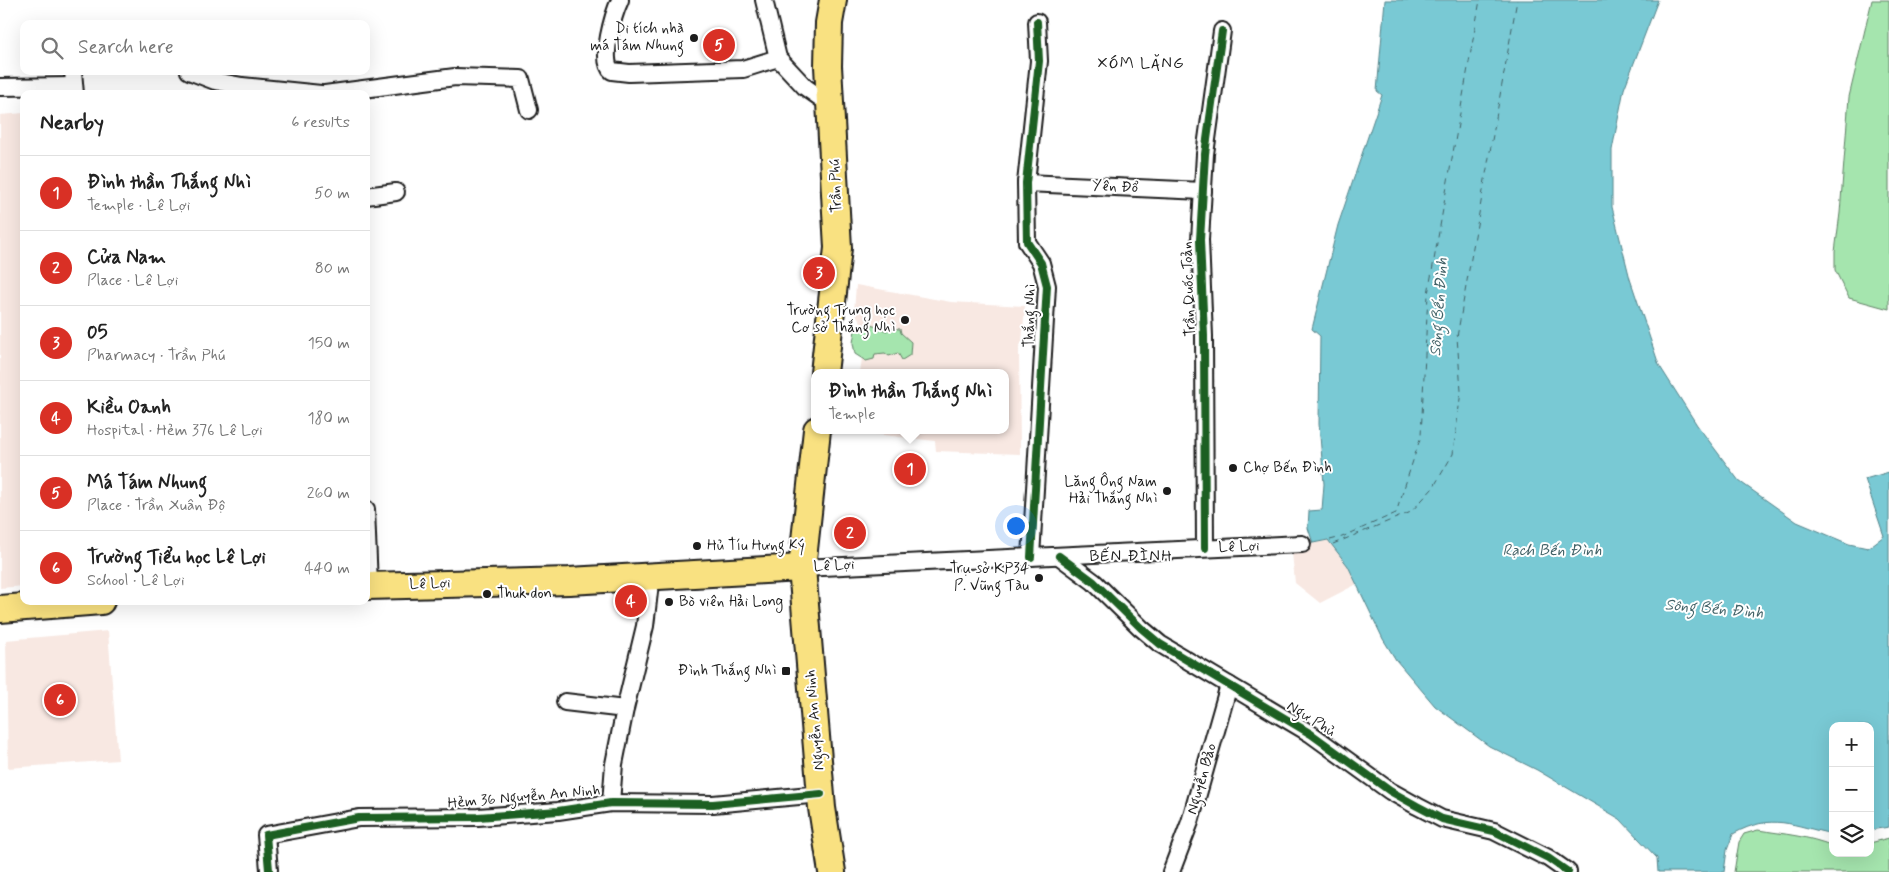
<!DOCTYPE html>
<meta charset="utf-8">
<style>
:root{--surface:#fff;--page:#f6f6f6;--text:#222;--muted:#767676;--line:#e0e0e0;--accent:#d93025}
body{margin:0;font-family:Mynerve,sans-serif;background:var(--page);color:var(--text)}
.controls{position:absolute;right:15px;bottom:15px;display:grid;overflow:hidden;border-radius:10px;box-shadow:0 5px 20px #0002}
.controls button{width:45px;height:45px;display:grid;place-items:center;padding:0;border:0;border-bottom:1px solid var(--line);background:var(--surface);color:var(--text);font:25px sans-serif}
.you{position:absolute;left:1015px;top:525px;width:18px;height:18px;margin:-12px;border:4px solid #fff;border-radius:50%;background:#1a73e8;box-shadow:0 0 0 8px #1a73e833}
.badge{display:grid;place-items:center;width:32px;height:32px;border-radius:50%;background:var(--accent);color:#fff;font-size:16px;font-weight:700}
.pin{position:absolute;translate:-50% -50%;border:2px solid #fff;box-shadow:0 1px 5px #0006}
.popup{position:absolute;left:811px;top:369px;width:198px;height:65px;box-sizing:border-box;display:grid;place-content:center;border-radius:10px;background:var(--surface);filter:drop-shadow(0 1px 4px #0005);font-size:16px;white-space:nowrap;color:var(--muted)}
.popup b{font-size:19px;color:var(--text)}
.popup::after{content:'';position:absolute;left:50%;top:100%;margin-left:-10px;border:10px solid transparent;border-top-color:var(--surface)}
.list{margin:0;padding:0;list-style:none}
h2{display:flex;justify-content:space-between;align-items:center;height:65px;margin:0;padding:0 20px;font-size:21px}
h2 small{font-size:16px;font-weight:400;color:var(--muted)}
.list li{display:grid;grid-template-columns:32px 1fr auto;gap:15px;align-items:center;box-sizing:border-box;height:75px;padding:0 20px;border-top:1px solid var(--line)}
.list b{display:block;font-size:19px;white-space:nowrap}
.list p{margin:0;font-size:16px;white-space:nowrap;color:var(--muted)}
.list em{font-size:16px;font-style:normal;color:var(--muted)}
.icon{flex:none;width:28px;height:28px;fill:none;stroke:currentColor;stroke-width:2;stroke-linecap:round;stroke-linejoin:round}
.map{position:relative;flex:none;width:1889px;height:872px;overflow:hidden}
.search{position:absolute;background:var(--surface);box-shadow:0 5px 20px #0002;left:20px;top:20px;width:350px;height:55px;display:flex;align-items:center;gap:12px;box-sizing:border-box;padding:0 18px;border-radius:10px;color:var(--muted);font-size:19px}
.panel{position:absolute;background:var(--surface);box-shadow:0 5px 20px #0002;left:20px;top:90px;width:350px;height:515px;border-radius:10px}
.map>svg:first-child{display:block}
.built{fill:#f8e8e2}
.green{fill:#a5e5ae;stroke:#608065}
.water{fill:#79c9d4;stroke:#54848a}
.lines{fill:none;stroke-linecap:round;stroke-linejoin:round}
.ferry{stroke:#416166;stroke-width:1;stroke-dasharray:6 5;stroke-linecap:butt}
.street-casing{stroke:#1c1c1c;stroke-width:20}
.primary-casing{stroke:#1c1c1c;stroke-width:30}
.street{stroke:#fff;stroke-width:16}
.primary{stroke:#f9e181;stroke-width:26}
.cycleway-casing{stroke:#fff;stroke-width:11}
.cycleway{stroke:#1b5e20;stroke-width:8}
.poi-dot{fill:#1c1c1c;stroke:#fff;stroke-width:2}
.labels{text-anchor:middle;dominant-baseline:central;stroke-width:4;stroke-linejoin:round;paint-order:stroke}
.poi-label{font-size:15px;fill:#1c1c1c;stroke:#fff;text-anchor:end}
.street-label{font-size:15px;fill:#1c1c1c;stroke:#fff}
.neighbourhood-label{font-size:16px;letter-spacing:1px;fill:#1c1c1c;stroke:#fff}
.water-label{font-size:16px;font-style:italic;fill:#416166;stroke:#fff}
</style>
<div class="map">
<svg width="1889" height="872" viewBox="0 0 1889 872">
<rect width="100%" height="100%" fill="#fff"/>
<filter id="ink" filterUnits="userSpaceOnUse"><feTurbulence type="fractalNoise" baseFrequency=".02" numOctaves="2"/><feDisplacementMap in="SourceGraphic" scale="10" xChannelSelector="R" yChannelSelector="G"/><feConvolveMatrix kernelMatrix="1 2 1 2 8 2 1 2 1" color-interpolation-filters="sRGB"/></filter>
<g filter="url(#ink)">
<g class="built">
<polygon points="24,113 24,586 0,588 0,115"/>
<polygon points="856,285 951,302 1025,306 1022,342 1019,347 1020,454 936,451 935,441 840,430 1005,430 1005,373 860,373 866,330 854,311"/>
<polygon points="1328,540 1348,566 1357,584 1320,603 1295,583 1292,553 1308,550 1313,543"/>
<polygon points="108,631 118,760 8,768 6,640"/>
</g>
<g class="green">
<polygon points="1872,0 1889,0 1889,309 1849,298 1835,270 1835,252 1840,213 1849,97"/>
<polygon points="871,325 887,331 887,328 900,329 901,333 911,342 910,355 902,360 898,353 889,356 885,353 875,354 874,359 866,361 855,354 853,343 855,330"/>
<path d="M1758 830C1783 834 1809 836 1833 846V853H1870V843L1889 838V872H1734L1739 842 1744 834Z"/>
</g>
<path class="water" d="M1385 0H1658L1624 89 1612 150V207L1630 279 1659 365 1697 425 1739 481 1797 522 1849 544 1868 548 1884 536 1865 479 1889 472V827L1870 830V726H1833V834C1793 826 1773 812 1733 834L1727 850 1724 872H1658L1657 858 1620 819 1537 770 1489 746 1435 706 1396 660 1383 639 1348 566 1328 540 1313 543 1308 528 1309 511 1322 510 1324 484 1319 424 1320 336 1312 329 1338 225 1382 95 1377 91Z"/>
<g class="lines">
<g class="ferry">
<polyline points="1330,540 1342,537 1396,513 1421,436 1428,294 1480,0"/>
<polyline points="1333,544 1411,512 1433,488 1453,454 1461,391 1457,337 1517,0"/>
</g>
<defs>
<g id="street">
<path d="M620 0C614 13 599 61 612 71L629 73 743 69 778 58"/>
<polyline points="764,0 778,58 805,87 832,106"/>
<polyline points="73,71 75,94"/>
<polyline points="189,71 215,81 242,86 321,94"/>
<polyline points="0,87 73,86"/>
<polyline points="325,94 455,77 521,79 529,110"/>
<polyline points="1026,183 1203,191"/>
<polyline points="366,196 396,192"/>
<polyline points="366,509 369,586"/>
<polyline points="1205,548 1204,336 1200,240 1205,154 1222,31"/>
<polyline points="1059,556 1094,582 1141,628 1160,644 1311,734 1390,791 1417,806 1442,819 1494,831 1548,858 1568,872"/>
<polyline points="1031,557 1047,286 1041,263 1027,242 1026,183 1039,61 1037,22"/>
<polyline points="802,568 1302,544"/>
<polyline points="565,702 625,709 614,764 611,803"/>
<polyline points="625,709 645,626 651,575"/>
<polyline points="269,870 266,835 359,818 478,817 558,811 611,803 713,804 821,794"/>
<polyline points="1171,872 1190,822 1229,685"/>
</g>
<g id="primary">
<polyline points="824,373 838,248 828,66 829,23 833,0"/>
<polyline points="817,430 802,568 822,808 832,872"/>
<polyline points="366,586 569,581 802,568"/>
<polyline points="0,609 101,601"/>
</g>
</defs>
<use href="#street" class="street-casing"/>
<use href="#primary" class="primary-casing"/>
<use href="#street" class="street"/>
<use href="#primary" class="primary"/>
<defs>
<g id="cycleway">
<polyline points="1205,548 1204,336 1200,240 1205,154 1222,31"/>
<polyline points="1059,556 1094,582 1141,628 1160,644 1311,734 1390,791 1417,806 1442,819 1494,831 1548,858 1568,872"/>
<polyline points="1031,557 1047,286 1041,263 1027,242 1026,183 1039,61 1037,22"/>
<polyline points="269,870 266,835 359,818 478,817 558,811 611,803 713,804 821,794"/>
</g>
</defs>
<use href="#cycleway" class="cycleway-casing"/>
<use href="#cycleway" class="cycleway"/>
</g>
</g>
<g class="poi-dot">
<circle cx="694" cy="38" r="5"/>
<circle cx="905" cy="320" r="5"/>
<circle cx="1233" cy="468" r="5"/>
<circle cx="1167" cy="491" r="5"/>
<circle cx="697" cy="546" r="5"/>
<circle cx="1039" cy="578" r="5"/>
<circle cx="487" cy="594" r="5"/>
<circle cx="669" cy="602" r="5"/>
<rect x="781" y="666" width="10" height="10" rx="2.5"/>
</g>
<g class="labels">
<g class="poi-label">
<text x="684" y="29">Di tích nhà<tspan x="684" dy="17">má Tám Nhung</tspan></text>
<text x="895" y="311">Trường Trung học<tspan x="895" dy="17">Cơ sở Thắng Nhì</tspan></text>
<text x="1243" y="468" text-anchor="start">Chợ Bến Đình</text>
<text x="1157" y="482">Lăng Ông Nam<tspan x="1157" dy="17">Hải Thắng Nhì</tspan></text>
<text x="707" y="546" text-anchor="start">Hủ Tíu Hưng Ký</text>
<text x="1029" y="569">Trụ sở KP34<tspan x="1029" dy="17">P. Vũng Tàu</tspan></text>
<text x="497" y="594" text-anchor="start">Thuk don</text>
<text x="679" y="602" text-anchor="start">Bò viên Hải Long</text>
<text x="776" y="671">Đình Thắng Nhì</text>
</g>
<g class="street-label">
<text transform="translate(836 186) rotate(-92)">Trần Phú</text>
<text transform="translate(1115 187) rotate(3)">Yên Đổ</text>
<text transform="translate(1189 289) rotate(-92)">Trần Quốc Toản</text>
<text transform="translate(1030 316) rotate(-88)">Thắng Nhì</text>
<text transform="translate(1239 547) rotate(-2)">Lê Lợi</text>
<text transform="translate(834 566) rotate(-3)">Lê Lợi</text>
<text transform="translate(430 584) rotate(-2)">Lê Lợi</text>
<text transform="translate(1311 719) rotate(32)">Ngư Phủ</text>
<text transform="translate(815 720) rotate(-95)">Nguyễn An Ninh</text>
<text transform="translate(1202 779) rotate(-74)">Nguyễn Bảo</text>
<text transform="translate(524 797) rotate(-5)">Hẻm 36 Nguyễn An Ninh</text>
</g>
<g class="neighbourhood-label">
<text x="1141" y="63">XÓM LĂNG</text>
<text x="1131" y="556">BẾN ĐÌNH</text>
</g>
<g class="water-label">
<text transform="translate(1439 307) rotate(-86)">Sông Bến Đình</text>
<text x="1552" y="550">Rạch Bến Đình</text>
<text transform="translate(1714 609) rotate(5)">Sông Bến Đình</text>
</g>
</g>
</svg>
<div class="controls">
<button>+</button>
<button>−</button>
<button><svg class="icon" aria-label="layers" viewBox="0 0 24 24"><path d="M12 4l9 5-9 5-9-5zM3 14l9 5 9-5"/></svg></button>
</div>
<div class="you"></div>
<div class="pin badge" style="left:910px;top:469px">1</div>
<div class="popup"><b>Đình thần Thắng Nhì</b>Temple</div>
<div class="pin badge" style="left:850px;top:533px">2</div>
<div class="pin badge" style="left:819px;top:273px">3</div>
<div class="pin badge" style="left:631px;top:601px">4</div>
<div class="pin badge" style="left:719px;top:45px">5</div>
<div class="pin badge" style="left:60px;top:700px">6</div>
<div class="search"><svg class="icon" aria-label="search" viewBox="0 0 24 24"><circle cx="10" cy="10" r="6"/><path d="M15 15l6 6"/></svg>Search here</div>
<section class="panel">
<h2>Nearby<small>6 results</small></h2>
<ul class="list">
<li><span class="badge">1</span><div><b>Đình thần Thắng Nhì</b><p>Temple · Lê Lợi</p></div><em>50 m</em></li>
<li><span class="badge">2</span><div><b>Cửa Nam</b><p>Place · Lê Lợi</p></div><em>80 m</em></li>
<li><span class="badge">3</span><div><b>05</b><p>Pharmacy · Trần Phú</p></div><em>150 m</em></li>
<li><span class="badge">4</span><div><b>Kiều Oanh</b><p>Hospital · Hẻm 376 Lê Lợi</p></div><em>180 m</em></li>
<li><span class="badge">5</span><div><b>Má Tám Nhung</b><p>Place · Trần Xuân Độ</p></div><em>260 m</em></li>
<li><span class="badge">6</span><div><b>Trường Tiểu học Lê Lợi</b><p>School · Lê Lợi</p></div><em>440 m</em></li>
</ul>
</section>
</div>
